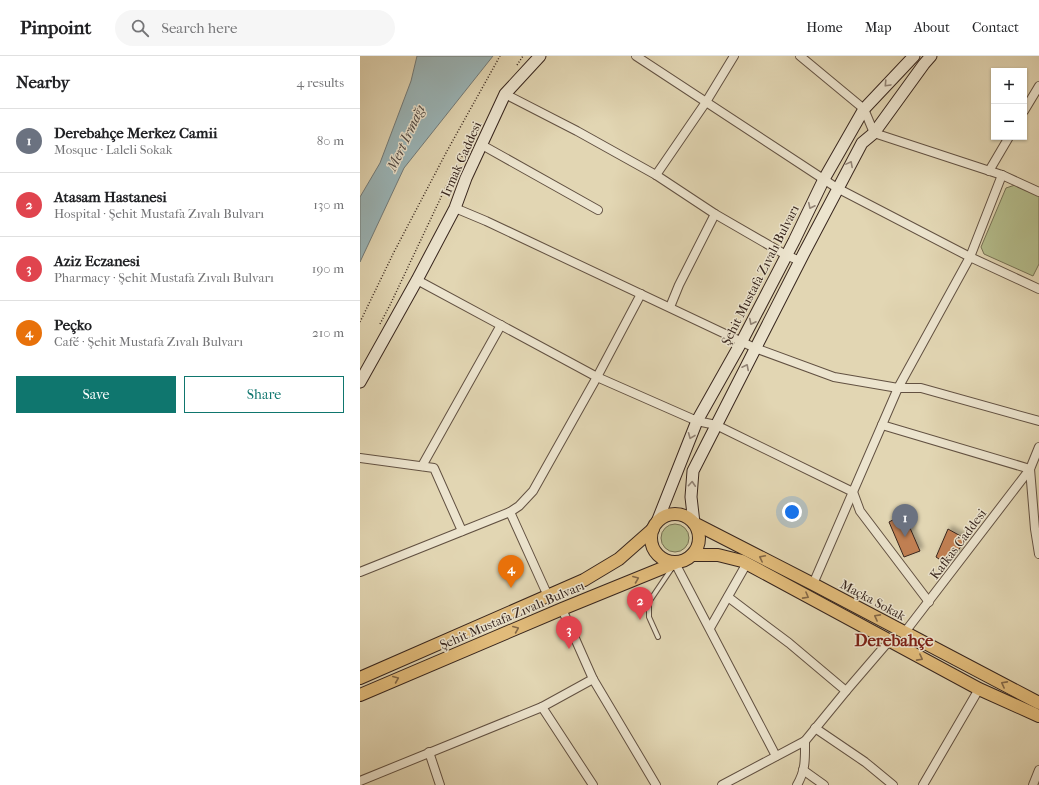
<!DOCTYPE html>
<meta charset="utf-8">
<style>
:root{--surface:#fff;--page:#f6f6f6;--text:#202124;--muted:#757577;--line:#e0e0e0;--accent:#0f766e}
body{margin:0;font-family:"IM FELL French Canon",serif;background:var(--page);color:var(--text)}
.controls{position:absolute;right:12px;top:12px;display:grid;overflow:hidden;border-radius:0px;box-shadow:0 1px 3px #0004}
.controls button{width:36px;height:36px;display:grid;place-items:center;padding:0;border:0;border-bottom:1px solid var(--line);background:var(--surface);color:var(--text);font:20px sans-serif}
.you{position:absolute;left:432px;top:456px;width:14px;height:14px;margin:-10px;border:3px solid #fff;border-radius:50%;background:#1a73e8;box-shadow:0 0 0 6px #1a73e833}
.badge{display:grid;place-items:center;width:26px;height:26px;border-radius:50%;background:var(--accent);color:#fff;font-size:13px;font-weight:700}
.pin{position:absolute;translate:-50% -33px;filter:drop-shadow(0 1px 2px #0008)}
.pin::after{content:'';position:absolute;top:21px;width:14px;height:12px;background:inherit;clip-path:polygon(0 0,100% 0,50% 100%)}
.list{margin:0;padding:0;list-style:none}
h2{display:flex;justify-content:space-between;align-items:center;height:52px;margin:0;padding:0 16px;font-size:17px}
h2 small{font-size:13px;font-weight:400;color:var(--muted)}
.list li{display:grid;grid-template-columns:26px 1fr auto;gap:12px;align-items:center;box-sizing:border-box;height:64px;padding:0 16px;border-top:1px solid var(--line)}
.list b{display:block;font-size:15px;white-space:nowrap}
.list p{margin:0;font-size:13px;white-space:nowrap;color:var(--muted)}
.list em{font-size:13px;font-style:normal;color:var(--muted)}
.actions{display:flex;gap:8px;padding:12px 16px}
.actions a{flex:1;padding:9px 0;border:1px solid var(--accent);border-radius:0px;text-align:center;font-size:14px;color:var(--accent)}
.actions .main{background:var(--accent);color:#fff}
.icon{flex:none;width:22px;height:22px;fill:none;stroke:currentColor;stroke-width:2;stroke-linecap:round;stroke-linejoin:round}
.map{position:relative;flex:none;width:679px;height:729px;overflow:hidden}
header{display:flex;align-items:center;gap:24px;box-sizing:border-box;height:56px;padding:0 20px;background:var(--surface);border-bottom:1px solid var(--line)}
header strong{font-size:19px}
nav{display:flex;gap:22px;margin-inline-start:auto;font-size:14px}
.search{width:280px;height:36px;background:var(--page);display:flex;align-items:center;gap:10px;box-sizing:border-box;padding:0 14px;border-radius:22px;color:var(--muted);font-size:15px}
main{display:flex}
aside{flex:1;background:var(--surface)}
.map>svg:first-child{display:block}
.green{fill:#b4bd8c;stroke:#767154}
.water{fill:#9bb6b9;stroke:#737c7b}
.building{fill:#c28053;stroke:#37251d;filter:url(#shadow)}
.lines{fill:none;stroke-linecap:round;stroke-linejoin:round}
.lane-casing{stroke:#625142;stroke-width:6}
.street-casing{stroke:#625142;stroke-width:10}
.secondary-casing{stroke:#37251d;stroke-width:13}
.primary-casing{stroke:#37251d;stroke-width:14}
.path{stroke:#37251d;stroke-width:1.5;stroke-dasharray:1 2;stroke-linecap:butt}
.lane{stroke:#ece4ce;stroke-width:4}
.street{stroke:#ece4ce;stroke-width:8}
.secondary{stroke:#ece4ce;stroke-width:11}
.primary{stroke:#e1bb7a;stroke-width:12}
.oneway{stroke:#928476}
.oneway2{stroke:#846847}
.labels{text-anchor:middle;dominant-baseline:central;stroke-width:3;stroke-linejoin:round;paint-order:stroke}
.street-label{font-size:13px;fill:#37251d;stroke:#ece4ce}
.water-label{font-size:14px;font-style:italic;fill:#504944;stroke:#ece4ce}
.district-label{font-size:17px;font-weight:bold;fill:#7a1f14;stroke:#ece4ce}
</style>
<header>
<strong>Pinpoint</strong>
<div class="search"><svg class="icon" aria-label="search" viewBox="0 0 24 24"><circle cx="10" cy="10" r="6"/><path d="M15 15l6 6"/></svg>Search here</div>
<nav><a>Home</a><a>Map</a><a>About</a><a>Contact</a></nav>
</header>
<main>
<aside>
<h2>Nearby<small>4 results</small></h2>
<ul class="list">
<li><span class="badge" style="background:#6b7280">1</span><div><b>Derebahçe Merkez Camii</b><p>Mosque · Laleli Sokak</p></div><em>80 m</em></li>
<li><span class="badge" style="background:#e0444e">2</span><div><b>Atasam Hastanesi</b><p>Hospital · Şehit Mustafa Zıvalı Bulvarı</p></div><em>130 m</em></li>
<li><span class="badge" style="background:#e0444e">3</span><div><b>Aziz Eczanesi</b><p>Pharmacy · Şehit Mustafa Zıvalı Bulvarı</p></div><em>190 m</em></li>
<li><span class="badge" style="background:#e8710a">4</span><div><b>Peçko</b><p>Café · Şehit Mustafa Zıvalı Bulvarı</p></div><em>210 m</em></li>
</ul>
<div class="actions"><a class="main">Save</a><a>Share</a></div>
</aside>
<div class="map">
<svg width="679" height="729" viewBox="0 0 679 729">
<defs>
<filter id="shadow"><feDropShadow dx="3.5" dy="-3.5" stdDeviation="2" flood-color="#0004"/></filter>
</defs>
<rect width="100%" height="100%" fill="#e2d6b3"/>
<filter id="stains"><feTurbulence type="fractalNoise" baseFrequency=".005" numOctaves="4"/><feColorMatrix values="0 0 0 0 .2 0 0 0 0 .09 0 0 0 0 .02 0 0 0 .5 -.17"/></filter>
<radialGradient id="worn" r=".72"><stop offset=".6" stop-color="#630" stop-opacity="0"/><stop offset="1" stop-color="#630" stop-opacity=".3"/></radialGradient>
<g class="green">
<polygon points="655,129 679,140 679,208 673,220 624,198 621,191 646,132"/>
<circle cx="315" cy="482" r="14"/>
</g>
<polygon class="water" points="57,0 133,0 44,112 0,206 0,141 20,107 51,25"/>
<g class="building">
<polygon points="544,458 560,495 544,501 529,466"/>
<polygon points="588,473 606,483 588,509 576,501"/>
</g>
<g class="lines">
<defs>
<polyline id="lane" points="298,581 289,561 289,546 312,512"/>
<g id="street">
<polyline points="276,0 477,132 610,201 679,233"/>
<polyline points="440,0 504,53 514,77 642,119 679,136"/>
<polyline points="145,38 217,75 296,119 355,158 426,199 440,205"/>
<polyline points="664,55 679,30"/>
<polyline points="122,89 238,154"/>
<polyline points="629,115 649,81"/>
<polyline points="296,119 346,46 374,0"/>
<polyline points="95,152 126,165 395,292 474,321 538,332 561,332 679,365"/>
<polyline points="57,224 237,321 337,365 356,369 493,436 500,455 569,546"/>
<polyline points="310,251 319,229 355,158"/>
<polyline points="522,369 670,413"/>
<polyline points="679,391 670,413 675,473 679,498"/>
<polyline points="0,402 74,412 102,475"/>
<polyline points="62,410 141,269"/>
<polyline points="150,456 188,540"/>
<polyline points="315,507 416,700"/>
<polyline points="0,516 150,456 159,450 173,435 237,321 281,238"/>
<polyline points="453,528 538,332 610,201 642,119"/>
<polyline points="368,541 429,587 486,635"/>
<polyline points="202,553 233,623 296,729"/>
<polyline points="350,572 387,507"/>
<polyline points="545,576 670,413"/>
<polyline points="182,651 233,729"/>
<polyline points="455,672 505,706 533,729"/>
<polyline points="69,696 80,729"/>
<polyline points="443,714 464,729"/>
<polyline points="0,725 182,651 233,623"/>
<polyline points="362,729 445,685 486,635 529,585"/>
<path d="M437 729C446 714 445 702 445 685"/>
<polyline points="563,729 619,633"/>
<polyline points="673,729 679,714"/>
</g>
<g id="secondary">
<polyline points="0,326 57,224 95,152 106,122 145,38 180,0"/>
<polyline points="297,466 337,365 382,285 434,185 464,123 504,53 554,0"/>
<polyline points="334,467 331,441 333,415 444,197 502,87 514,77 564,8 571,0"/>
</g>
<g id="primary">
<circle cx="315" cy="482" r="24"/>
<polyline points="334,467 453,528 679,647"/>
<polyline points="332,499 358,499 382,505 619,633 679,660"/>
<polyline points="0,622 224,524 259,503 293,473"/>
<polyline points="0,639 202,553 315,507"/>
</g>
</defs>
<use href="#lane" class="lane-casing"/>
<use href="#street" class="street-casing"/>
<use href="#secondary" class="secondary-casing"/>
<use href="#primary" class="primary-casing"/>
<g class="path">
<polyline points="157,9 163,0"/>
<polyline points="0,266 34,196 87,95 140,0"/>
<polyline points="20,268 31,247 92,118 111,85"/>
</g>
<use href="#lane" class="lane"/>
<use href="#street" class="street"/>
<use href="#secondary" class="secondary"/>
<use href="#primary" class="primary"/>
</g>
<defs><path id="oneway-chevron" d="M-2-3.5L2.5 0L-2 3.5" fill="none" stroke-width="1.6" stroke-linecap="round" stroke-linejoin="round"/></defs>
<g class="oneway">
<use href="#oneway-chevron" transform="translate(527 28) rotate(133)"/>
<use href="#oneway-chevron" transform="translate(490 108) rotate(-62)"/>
<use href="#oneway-chevron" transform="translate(451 150) rotate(116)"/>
<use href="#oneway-chevron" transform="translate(392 266) rotate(117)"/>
<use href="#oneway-chevron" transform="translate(386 311) rotate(-63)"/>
<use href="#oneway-chevron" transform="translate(331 380) rotate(112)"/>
<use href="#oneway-chevron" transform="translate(332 428) rotate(-86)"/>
</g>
<g class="oneway2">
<use href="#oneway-chevron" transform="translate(402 502) rotate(-153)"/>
<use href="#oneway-chevron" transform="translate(276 523) rotate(-22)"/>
<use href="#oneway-chevron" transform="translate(446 540) rotate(29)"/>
<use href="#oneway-chevron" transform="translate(517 561) rotate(-152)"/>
<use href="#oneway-chevron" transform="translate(156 573) rotate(-23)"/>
<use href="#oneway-chevron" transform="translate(560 602) rotate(28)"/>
<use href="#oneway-chevron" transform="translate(36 623) rotate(-23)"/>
<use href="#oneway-chevron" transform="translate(644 628) rotate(-152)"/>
</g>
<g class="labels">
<g class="street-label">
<text transform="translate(101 103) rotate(-66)">Irmak Caddesi</text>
<text transform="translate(400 219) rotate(-63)">Şehit Mustafa Zıvalı Bulvarı</text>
<text transform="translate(598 488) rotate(-53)">Kafkas Caddesi</text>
<text transform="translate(513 544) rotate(28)">Maçka Sokak</text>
<text transform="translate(152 559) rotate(-23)">Şehit Mustafa Zıvalı Bulvarı</text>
</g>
<g class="water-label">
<text transform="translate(46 82) rotate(-65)">Mert Irmağı</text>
</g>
<g class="district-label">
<text x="534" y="584">Derebahçe</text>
</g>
</g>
<rect width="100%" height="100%" filter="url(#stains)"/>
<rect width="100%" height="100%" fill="url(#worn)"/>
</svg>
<div class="controls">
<button>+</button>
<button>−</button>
</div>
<div class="you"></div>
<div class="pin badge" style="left:545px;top:481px;background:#6b7280">1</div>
<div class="pin badge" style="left:280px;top:564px;background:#e0444e">2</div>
<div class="pin badge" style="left:209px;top:593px;background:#e0444e">3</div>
<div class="pin badge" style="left:151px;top:532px;background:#e8710a">4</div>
</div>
</main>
